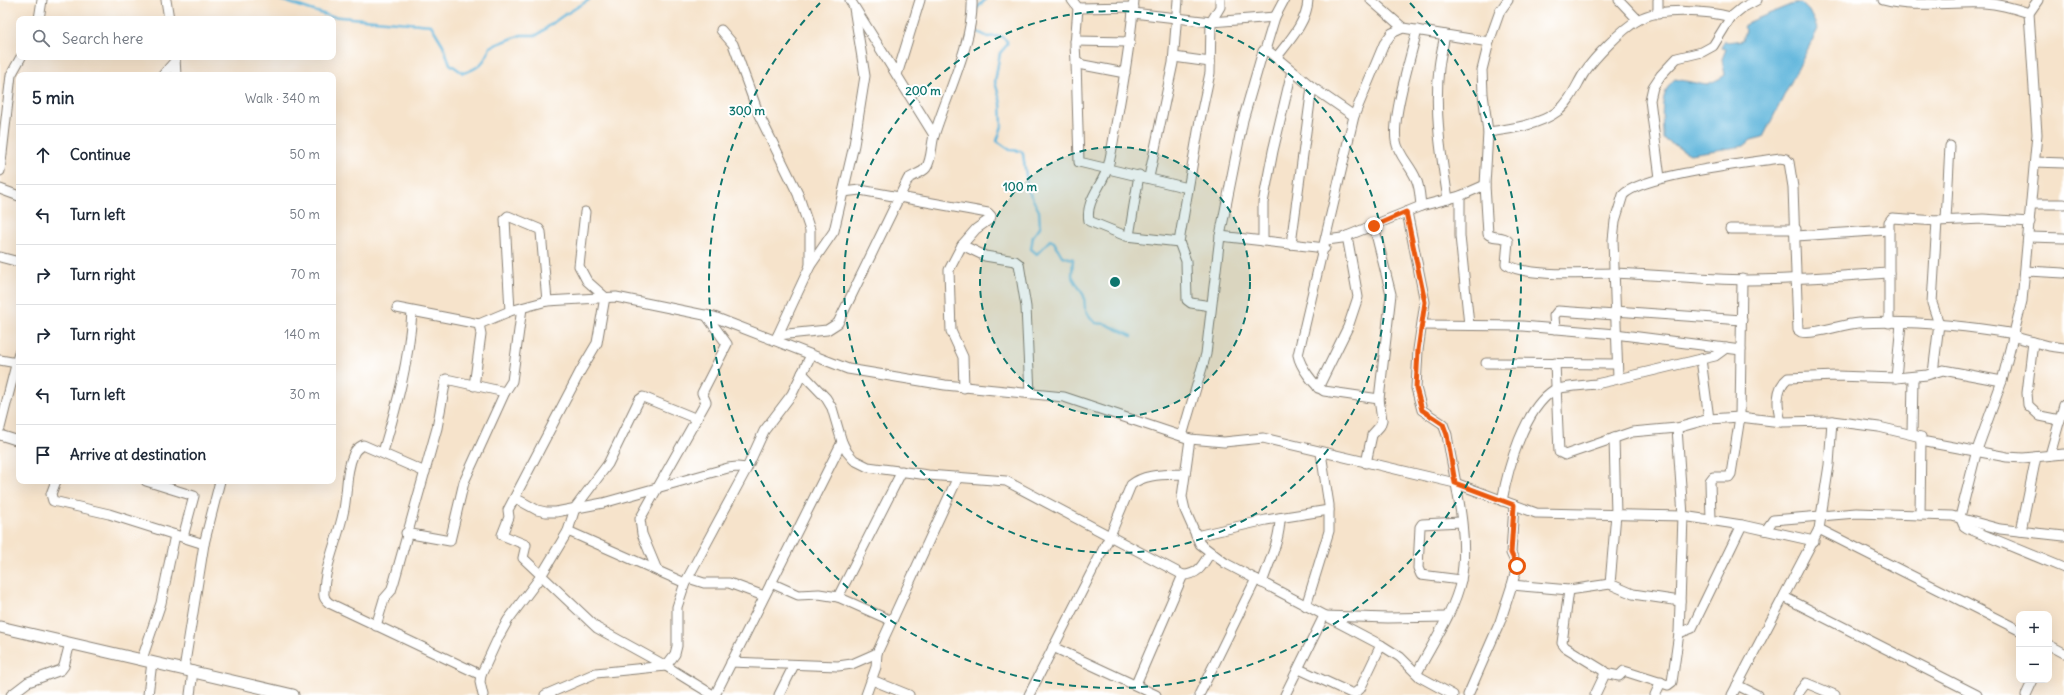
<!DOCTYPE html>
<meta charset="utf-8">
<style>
:root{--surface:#fff;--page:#f6f6f7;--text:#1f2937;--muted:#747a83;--line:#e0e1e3}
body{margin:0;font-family:Delius,sans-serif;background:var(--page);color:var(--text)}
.controls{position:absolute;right:12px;bottom:12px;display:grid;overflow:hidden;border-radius:8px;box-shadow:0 4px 16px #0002}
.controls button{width:36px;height:36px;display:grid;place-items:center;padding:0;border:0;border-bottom:1px solid var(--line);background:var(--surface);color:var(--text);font:20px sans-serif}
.stop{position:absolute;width:12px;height:12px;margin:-9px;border:3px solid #ea580c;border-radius:50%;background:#fff}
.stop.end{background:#ea580c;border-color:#fff;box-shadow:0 1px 4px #0008}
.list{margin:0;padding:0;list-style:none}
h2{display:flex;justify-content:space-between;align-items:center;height:52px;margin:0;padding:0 16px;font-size:17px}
h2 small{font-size:13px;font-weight:400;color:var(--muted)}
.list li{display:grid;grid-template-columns:26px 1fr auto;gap:12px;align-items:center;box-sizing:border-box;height:60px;padding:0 16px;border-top:1px solid var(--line)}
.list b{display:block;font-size:15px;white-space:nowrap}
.list em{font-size:13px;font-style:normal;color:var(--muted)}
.icon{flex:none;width:22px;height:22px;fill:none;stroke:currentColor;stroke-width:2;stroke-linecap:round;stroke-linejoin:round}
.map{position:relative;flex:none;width:2064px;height:695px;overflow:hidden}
.search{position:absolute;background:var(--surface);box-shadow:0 4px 16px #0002;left:16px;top:16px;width:320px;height:44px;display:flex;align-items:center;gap:10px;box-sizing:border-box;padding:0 14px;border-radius:8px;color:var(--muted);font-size:15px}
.panel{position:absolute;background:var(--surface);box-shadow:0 4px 16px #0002;left:16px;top:72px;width:320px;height:412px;border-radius:8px}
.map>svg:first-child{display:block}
.water{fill:#5eb5db;stroke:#3d687c}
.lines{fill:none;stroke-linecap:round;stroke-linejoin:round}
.stream{stroke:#5eb5db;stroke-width:2.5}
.minor-casing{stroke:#898074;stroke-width:11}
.tertiary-casing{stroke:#898074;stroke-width:13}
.minor{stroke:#fff;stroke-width:9}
.tertiary{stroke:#fff;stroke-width:11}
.route{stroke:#ea580c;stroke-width:5}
.ring{fill:none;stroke:#0f766e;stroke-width:2;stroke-dasharray:7 5}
.centre{fill:#0f766e;stroke:#fff;stroke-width:2}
.ring-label{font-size:12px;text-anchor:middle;font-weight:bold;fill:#0f766e;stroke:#fff;stroke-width:4;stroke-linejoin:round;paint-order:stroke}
</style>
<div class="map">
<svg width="2064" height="695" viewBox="0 0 2064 695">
<rect width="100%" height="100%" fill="#fff"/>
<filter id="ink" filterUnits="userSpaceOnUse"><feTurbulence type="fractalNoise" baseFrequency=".025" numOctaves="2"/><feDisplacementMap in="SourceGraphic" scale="8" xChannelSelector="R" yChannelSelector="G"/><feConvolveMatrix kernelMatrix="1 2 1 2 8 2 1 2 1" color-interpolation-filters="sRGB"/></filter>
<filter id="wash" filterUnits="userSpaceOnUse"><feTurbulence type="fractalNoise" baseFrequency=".012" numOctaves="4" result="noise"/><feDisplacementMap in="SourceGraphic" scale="16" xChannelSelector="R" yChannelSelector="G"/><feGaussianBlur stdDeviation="0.9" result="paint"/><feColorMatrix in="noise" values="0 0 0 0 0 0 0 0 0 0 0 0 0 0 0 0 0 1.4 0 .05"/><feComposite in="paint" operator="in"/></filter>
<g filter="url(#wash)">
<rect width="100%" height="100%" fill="#f6e3cb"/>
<path class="water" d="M1801 3 1809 11 1818 29 1763 137 1751 140 1744 146 1690 154 1663 139C1663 119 1658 92 1675 79L1706 85C1713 81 1719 80 1725 75L1722 59 1726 49 1721 48 1725 40 1727 42 1743 40 1746 30 1744 27 1747 23 1790 5Z"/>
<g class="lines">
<g class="stream">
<path d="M281 0 329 16 431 25 443 45 450 64 463 73C478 69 486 62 490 47L521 35H537L561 17 589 0"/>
<polyline points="985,0 976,9 974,30 988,37 1001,36 1007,41 1007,45 1000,53 995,82 1001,103 1002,126 997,141 1010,150 1021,151 1023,154 1028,190 1039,211 1040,227 1033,236 1031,249 1037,254 1050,240 1054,242 1062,256 1073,259 1072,276 1084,296 1085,308 1091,319 1096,323 1106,324 1132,336"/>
</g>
</g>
</g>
<g filter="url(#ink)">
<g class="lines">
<defs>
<g id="minor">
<polyline points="166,0 169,19"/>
<polyline points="850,0 934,135"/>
<polyline points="1072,0 1078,8 1075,45 1076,62 1083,65 1125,73"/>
<path d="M1134 0C1131 40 1124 79 1117 119 1114 135 1112 152 1108 167 1102 186 1085 201 1089 221L1126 236 1179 242"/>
<polyline points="1371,0 1403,28"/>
<path d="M1508 0 1500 11 1489 42 1482 70 1483 94 1488 132 1485 185 1488 234C1493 239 1503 235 1508 241L1506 264C1526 278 1589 273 1614 273 1658 275 1703 279 1747 280 1794 280 1842 276 1889 273"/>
<polyline points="1619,0 1638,20"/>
<polyline points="1658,0 1658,14"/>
<path d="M1883 0C1916 9 1950 1 1984 3 2000 4 2014 8 2029 13"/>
<polyline points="2038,0 2029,13 2037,134 2022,301 2002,381 1977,450 1960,517 1964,526 1967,528 2064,568"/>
<polyline points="1078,8 1134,7"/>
<polyline points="1133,13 1211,22 1275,17"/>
<polyline points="39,19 42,0"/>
<polyline points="721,30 733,44 759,115 798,194 810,230 810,266"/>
<path d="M1417 30C1411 57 1392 116 1396 141 1398 155 1411 166 1416 179 1420 187 1420 198 1421 206"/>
<path d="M1445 35C1443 46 1440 57 1439 68 1434 112 1441 155 1448 199"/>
<polyline points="1075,41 1130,42"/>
<polyline points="1265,50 1275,17 1284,0"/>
<polyline points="1174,57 1210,62"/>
<polyline points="175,58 176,75"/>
<path d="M1276 58C1289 41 1307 22 1308 0"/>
<polyline points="1076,62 1079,162 1188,188"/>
<polyline points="163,75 175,61"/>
<polyline points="897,75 920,0"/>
<path d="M1488 132C1510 129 1540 125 1558 111 1570 102 1576 86 1584 73 1594 58 1622 29 1638 20 1660 7 1708 11 1731 17"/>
<polyline points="2035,162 2064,163"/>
<polyline points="0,171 11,75 21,57"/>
<polyline points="1149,177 1173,63 1178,0"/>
<polyline points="1660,178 1650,100 1653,87 1661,75 1677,58 1702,52 1713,46 1731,17 1742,8 1757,0"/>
<polyline points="0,189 19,196"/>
<polyline points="843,192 860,190 988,213 991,216 990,219 976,229 962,245 949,270 951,331 963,357 964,388"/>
<polyline points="1460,196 1460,236 1469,325"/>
<polyline points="2032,204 2064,204"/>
<polyline points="585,212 579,266 587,281 605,297 597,343 581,370 508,510 509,517 502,535 526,545 523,558 597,628 666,666 713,695"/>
<path d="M1407 212 1425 302 1418 350 1416 388 1422 410 1443 424 1447 435C1454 479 1470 535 1461 580 1454 612 1432 644 1417 673"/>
<polyline points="1946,220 1950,146"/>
<polyline points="1730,229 1796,229"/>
<polyline points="1129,236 1139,175"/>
<polyline points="1220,236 1325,248"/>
<polyline points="1796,236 1889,230"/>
<polyline points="2029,237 2064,238"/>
<polyline points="1327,240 1342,238 1421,206 1460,196 1485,185"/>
<polyline points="1263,241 1263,203 1273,151 1292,71"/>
<polyline points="1291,244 1312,87"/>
<polyline points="962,245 985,256 1015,261 1019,264 1026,307 1030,394"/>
<polyline points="0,257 19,262"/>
<polyline points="2025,271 2064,273"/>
<polyline points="1211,306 1191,303 1187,300 1186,261 1179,242 1200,120 1210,73 1211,22 1220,7 1220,0"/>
<polyline points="397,308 479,324 510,311 547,301 616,297 714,317 848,369 945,385 1064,397 1190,439 1224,442 1263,438 1455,483 1536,513 1683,516 1742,525 1814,541"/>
<polyline points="510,311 505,219 508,216 539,229 541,232 547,301"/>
<polyline points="1615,311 1742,320"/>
<polyline points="1889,323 1889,222 1892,218 1937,221 1983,219 2030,222"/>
<polyline points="1423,325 1522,326 1615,334 1741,350"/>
<polyline points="1555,329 1554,316 1558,311 1615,315"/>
<path d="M778 335 827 330 838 323 908 179C913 175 922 173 926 168 932 160 931 145 934 136 946 96 974 41 972 0"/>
<polyline points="2015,337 2049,346 2064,348"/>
<polyline points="776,339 810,266 834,231 854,145 865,76 854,8"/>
<polyline points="2033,342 2027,393 2028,405 2040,416 2060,420"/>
<polyline points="1701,359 1709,419"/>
<polyline points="0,360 17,363"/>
<polyline points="1486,363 1617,364"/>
<polyline points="1555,363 1559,452 1565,455 1632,432 1677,428 1709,419 1740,417 1781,422 1832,421 1879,427 1921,437 1920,515"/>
<path d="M802 373 826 398 832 408 842 442 847 452 854 460 868 467 928 475 1006 481 1183 575C1198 575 1203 565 1210 553"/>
<polyline points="1933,373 1939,324 1932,303 1937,221"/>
<path d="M1618 378 1613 240 1615 221 1623 195C1642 175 1748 163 1780 158L1786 159 1789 162 1793 187 1798 330 1801 332C1814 335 1843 324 1858 323 1911 320 1963 325 2015 334"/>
<polyline points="1896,378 1901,323"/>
<polyline points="474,386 481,334 479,324"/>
<polyline points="1318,388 1348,327 1358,297 1347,236"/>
<path d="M1379 399 1324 391C1314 386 1300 366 1298 355L1354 116 1384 44 1392 33 1403 28 1489 42"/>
<path d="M1781 422C1777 408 1775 388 1788 378L1836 376 1896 378 1927 375 1943 370 2002 381"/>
<polyline points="0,428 19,353"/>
<polyline points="1912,434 1913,377"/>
<polyline points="0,435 19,441"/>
<polyline points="1182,436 1206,354 1220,236 1243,120 1263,51 1267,50 1312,87 1354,116"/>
<polyline points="1190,439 1182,497 1185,510 1200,544 1225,563 1381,645 1400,657 1420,677 1453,695"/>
<polyline points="1921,441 2007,457 2023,458 2064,454"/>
<path d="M383 452C397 405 409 361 412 312"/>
<polyline points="2050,455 2064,405"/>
<polyline points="1366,463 1372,435 1380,426 1382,420 1379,399 1390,303 1391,294 1374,226"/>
<path d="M425 472 363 445C359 447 356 449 354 453 345 472 348 494 343 514 338 538 324 569 324 592 323 597 325 600 329 603L481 675"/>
<polyline points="56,481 51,494 53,501 109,514 204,544"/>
<polyline points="146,481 194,496 183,537"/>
<polyline points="515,498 537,510 546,512 556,512 603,503 728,468 737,467 747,468"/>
<path d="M1502 501C1508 468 1524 409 1554 390 1559 387 1588 385 1596 384 1636 375 1675 365 1715 356L1726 348"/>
<polyline points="1711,520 1710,481 1713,477 1729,477 1731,474 1740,417 1742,279"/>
<polyline points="1819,529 2019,630"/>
<polyline points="1766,530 1773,520 1856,513 1952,516 2000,529 2064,536"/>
<polyline points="568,531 685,583"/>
<polyline points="2021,531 2036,457"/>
<polyline points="406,533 450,541 464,482 505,392 512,381 522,308"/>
<polyline points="1196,536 1266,520 1329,510"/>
<polyline points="657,570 642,534 640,519 706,402 702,393 727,344 706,315"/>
<polyline points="688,578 704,583 729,583 764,596"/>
<polyline points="1461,580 1421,575 1418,568 1420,527 1422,524 1461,522"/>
<polyline points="771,583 798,595 819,594 838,597 892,621"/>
<path d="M1262 583C1269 562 1280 540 1280 518"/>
<polyline points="1610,584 1616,514 1614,438"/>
<polyline points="1512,585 1569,590 1610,584 1633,594 1680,601"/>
<polyline points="1569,590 1562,643 1565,647 1604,671 1604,676 1595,695"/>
<polyline points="838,597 902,471"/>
<polyline points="1784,597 1977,695"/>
<polyline points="1306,606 1329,531 1329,505 1321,453"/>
<polyline points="376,626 384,599 391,591 394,582 437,428 446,379 505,392"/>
<polyline points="1679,633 1692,628 1742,525"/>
<polyline points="2049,645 2064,653"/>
<polyline points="1053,647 1156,695"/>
<polyline points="142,659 161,603 175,535"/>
<polyline points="731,662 838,666 852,664 877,653"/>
<polyline points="184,669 204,544 220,481"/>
<polyline points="1299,669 1351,693 1355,693 1360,689 1381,645"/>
<polyline points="1605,673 1619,676 1624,671 1668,685 1672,682 1679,633 1683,516 1677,428"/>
<polyline points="872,680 909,695"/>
<polyline points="1136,684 1183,575"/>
<polyline points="1737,685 1757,695"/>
<polyline points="11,695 28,682 61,670 64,666 70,643"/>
<polyline points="148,695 152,662"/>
<polyline points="190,695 193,671"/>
<polyline points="483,695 480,682 481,675 499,636 508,620 541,576 568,531 575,508 608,464 639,400 643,397 697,419"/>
<polyline points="545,695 596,673 666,666 675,654 677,646 677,607 685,583 747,468 764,431 792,394 811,355"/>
<polyline points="715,695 842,442"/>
<polyline points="779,695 794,665"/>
<polyline points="866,695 876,667 877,653 958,477"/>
<path d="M1029 695 1109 538 1131 485C1145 473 1167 475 1185 474"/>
<polyline points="1199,695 1256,579"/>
<polyline points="1285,695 1324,616 1388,618 1446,617"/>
<polyline points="1468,695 1500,622 1512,585 1517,566 1511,553 1514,505"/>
<polyline points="1655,695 1661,682"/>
<polyline points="1732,695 1819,529 1829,465 1832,421"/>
<polyline points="1797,695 1806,683 1835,695"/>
<polyline points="2026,695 2033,680"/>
</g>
<polyline id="tertiary" points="0,627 293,695"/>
</defs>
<use href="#minor" class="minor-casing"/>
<use href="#tertiary" class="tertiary-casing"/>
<use href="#minor" class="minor"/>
<use href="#tertiary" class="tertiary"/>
</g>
</g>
<g class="lines" filter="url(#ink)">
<polyline class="route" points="1374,226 1406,212 1425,302 1418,350 1416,388 1422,410 1443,424 1447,435 1455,483 1514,505 1511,553 1517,566"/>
</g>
<circle cx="1115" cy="282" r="135" fill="#0f766e" fill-opacity=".12"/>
<g class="ring">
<circle cx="1115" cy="282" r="135"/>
<circle cx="1115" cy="282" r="271"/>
<path d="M1410 3A406 406 0 1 1 820 3"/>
</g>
<circle cx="1115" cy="282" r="6" class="centre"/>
<g class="ring-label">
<text x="923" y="95">200 m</text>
<text x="747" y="115">300 m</text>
<text x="1020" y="191">100 m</text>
</g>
</svg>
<div class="controls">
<button>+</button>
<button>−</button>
</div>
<div class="stop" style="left:1517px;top:566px"></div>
<div class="stop end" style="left:1374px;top:226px"></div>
<div class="search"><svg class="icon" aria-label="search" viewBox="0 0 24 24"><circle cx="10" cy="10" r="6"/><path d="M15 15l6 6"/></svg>Search here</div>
<section class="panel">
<h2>5 min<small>Walk · 340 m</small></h2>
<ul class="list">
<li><svg class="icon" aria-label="ahead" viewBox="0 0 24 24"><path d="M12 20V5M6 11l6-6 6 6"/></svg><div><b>Continue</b></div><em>50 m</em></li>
<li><svg class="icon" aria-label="left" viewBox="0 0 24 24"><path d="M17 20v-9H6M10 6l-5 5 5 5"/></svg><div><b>Turn left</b></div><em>50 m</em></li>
<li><svg class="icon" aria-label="right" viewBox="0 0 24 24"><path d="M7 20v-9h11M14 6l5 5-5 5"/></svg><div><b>Turn right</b></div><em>70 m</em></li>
<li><svg class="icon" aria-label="right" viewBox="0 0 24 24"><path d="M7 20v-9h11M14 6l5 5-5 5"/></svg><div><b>Turn right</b></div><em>140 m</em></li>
<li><svg class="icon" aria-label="left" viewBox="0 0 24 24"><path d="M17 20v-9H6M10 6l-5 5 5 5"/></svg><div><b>Turn left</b></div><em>30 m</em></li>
<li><svg class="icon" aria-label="arrive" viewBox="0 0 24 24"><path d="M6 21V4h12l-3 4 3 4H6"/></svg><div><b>Arrive at destination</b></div></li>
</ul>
</section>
</div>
